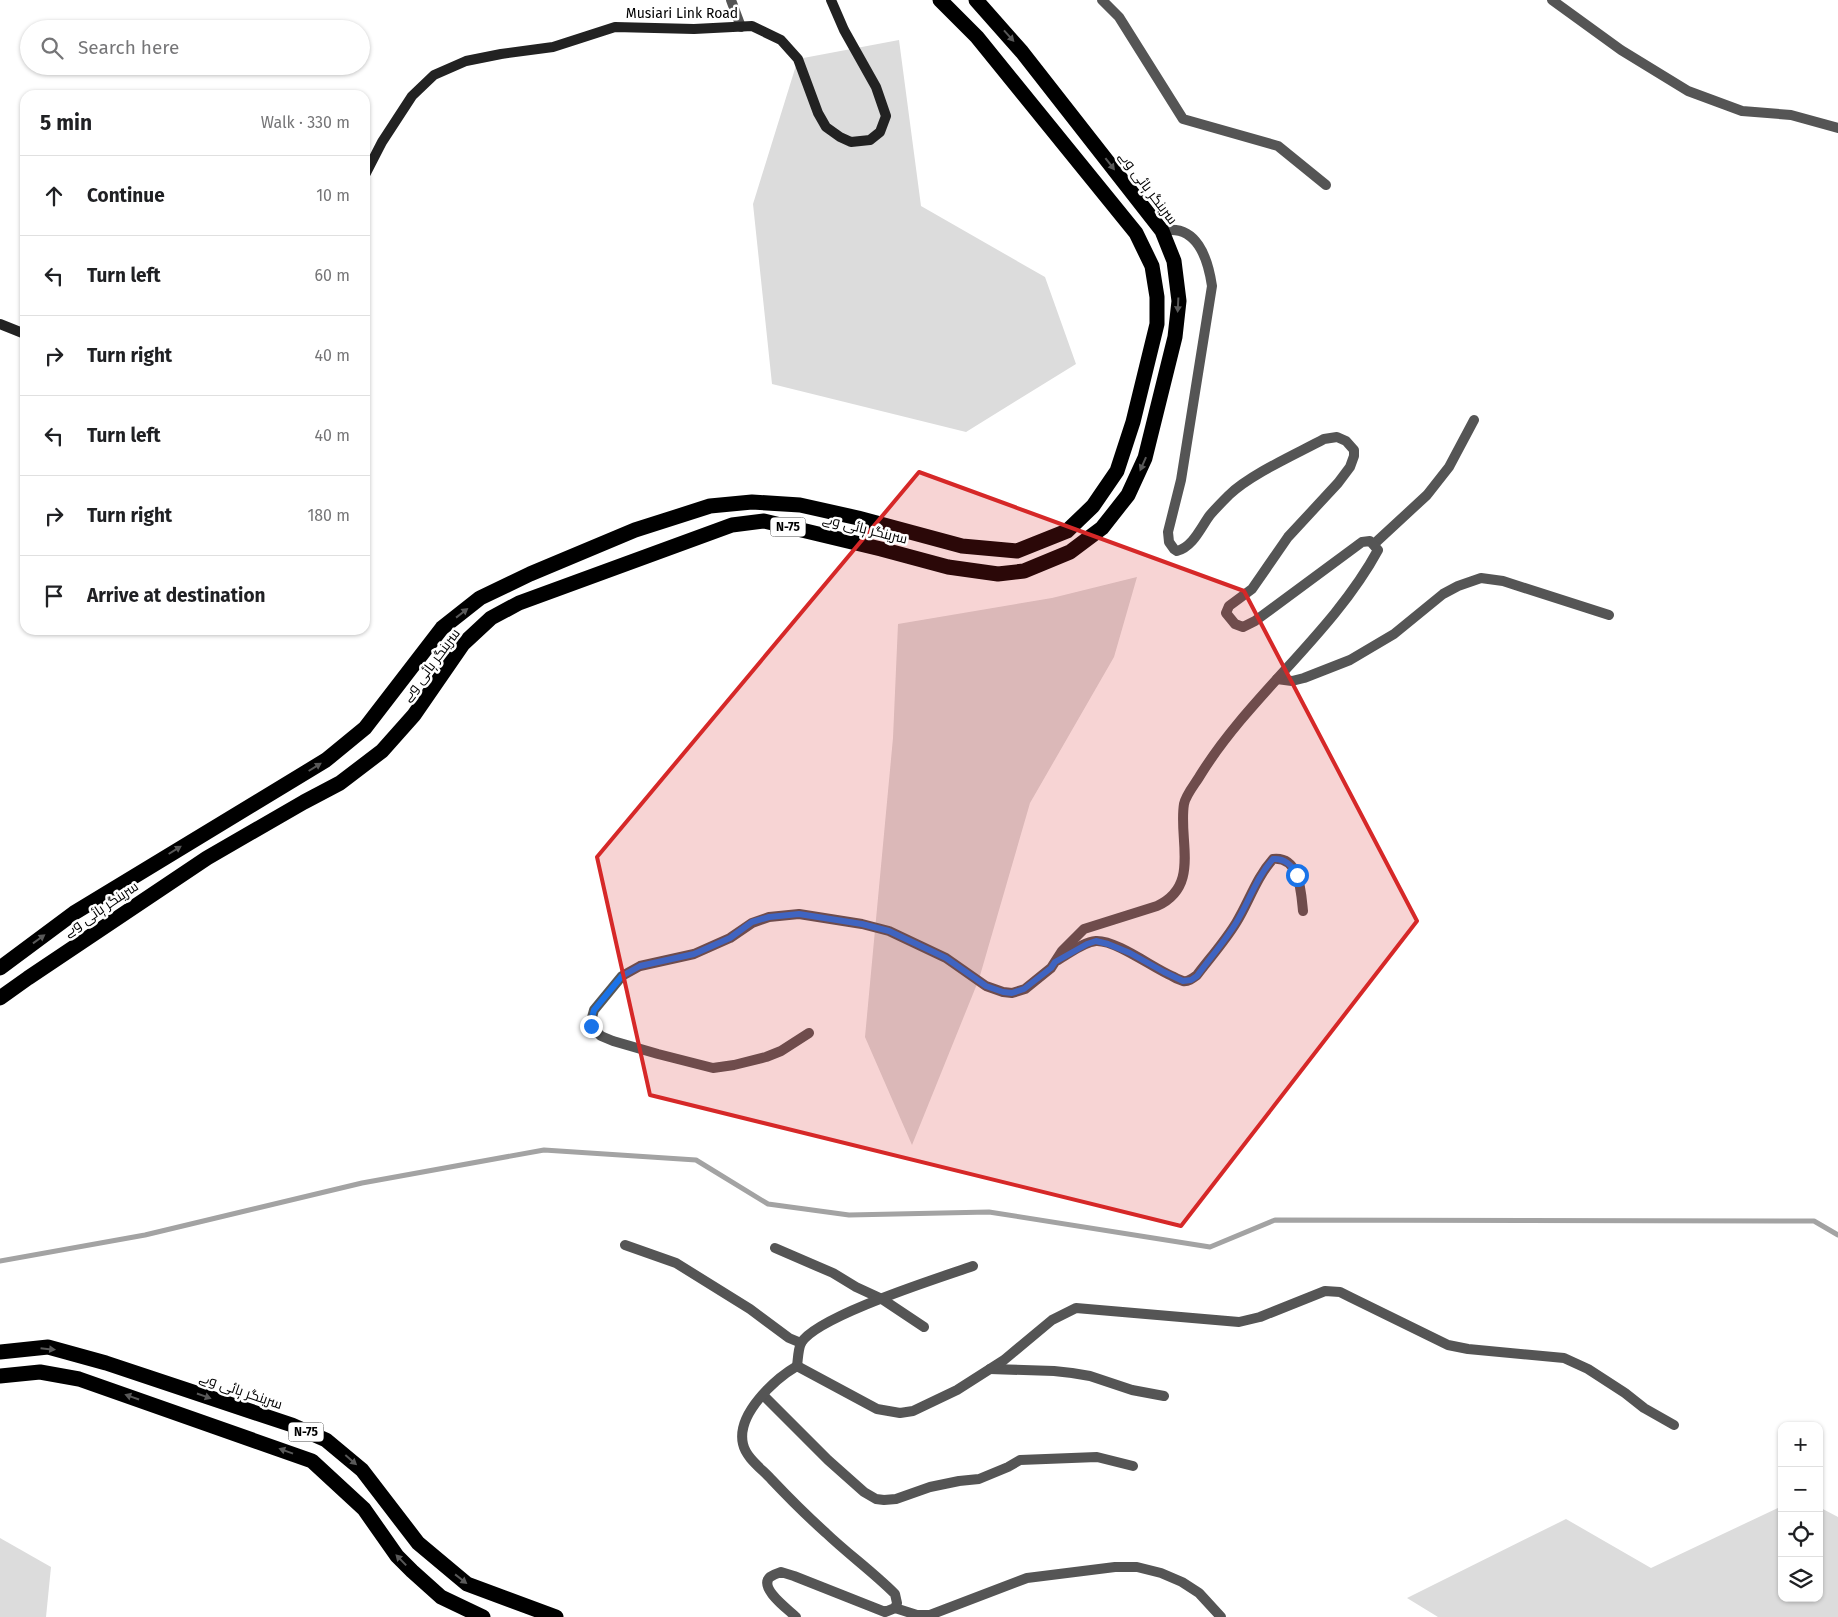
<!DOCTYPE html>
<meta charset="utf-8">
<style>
:root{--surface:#fff;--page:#f2f2f2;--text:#202124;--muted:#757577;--line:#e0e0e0}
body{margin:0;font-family:"Fira Sans",Cairo,sans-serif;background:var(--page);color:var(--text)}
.controls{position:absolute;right:15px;bottom:15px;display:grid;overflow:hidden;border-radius:10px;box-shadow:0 1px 4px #0004}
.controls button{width:45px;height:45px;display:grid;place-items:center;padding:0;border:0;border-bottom:1px solid var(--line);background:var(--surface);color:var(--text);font:25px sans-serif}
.stop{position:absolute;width:15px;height:15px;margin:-11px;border:4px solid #1a73e8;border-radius:50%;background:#fff}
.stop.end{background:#1a73e8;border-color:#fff;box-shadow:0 1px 5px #0008}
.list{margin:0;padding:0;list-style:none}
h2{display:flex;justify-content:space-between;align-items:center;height:65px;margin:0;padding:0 20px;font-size:21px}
h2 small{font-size:16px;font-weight:400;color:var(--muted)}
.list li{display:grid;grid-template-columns:32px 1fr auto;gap:15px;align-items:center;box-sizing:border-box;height:80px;padding:0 20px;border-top:1px solid var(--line)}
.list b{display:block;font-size:19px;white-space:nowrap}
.list em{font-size:16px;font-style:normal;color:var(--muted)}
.icon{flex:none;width:28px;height:28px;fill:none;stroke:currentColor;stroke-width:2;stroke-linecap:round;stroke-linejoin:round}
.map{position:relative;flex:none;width:1838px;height:1617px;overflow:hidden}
.search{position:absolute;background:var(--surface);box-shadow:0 1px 4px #0004;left:20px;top:20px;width:350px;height:55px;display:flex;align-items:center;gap:12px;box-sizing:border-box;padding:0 18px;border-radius:28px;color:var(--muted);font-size:19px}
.panel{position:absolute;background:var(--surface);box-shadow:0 1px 4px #0004;left:20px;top:90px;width:350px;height:545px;border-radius:15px}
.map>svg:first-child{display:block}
.green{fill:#dcdcdc}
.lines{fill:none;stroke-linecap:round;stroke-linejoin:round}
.stream{stroke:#a3a3a3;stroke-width:5}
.street{stroke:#555;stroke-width:10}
.secondary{stroke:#222;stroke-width:10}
.highway{stroke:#000;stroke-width:15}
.oneway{fill:#595959}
.route{stroke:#1a73e8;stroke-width:6}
.marked{fill:#d62828;fill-opacity:0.2;stroke:#d62828;stroke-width:4;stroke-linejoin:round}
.labels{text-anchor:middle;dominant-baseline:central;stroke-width:5;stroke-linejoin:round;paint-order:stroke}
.shield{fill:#fff;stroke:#4c4c4c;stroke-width:1}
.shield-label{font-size:12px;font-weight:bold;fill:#000}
.street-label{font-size:14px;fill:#000;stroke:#fff}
</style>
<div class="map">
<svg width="1838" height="1617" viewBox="0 0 1838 1617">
<rect width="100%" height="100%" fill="#fff"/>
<g class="green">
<polygon points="899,40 921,206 1045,277 1076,364 966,432 772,384 753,204 798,59"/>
<polygon points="1137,577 1114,657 1030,803 979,979 912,1145 865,1037 893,738 898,624 1052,598"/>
<polygon points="1782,1506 1782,1598 1819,1598 1819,1507 1838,1517 1838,1617 1438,1617 1407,1598 1566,1519 1651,1568"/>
<polygon points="0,1538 51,1567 46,1617 0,1617"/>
</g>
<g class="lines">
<polyline class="stream" points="0,1261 145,1235 362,1183 544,1150 696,1160 768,1204 849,1215 989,1212 1210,1247 1275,1220 1814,1221 1838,1235"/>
<g class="street">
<polyline points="731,0 741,27"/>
<polyline points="1102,0 1119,17 1183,119 1278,146 1326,185"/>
<polyline points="1552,0 1621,50 1688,91 1742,111 1791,115 1838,128"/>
<polyline points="1374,544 1427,495 1449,467 1474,420"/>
<polyline points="1277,679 1292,681 1304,678 1350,660 1394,634 1443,594 1458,586 1481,578 1503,581 1609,615"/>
<path d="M1058 960C1069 954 1083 942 1096 941 1116 940 1153 968 1172 976 1175 978 1180 980 1183 981 1188 982 1193 978 1197 975 1210 958 1225 941 1236 923 1249 902 1256 878 1273 859 1300 856 1301 892 1303 911"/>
<path d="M809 1033 781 1051 766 1057 734 1065 713 1068 658 1054 613 1041 601 1036 591 1026V1021L594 1010 622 976 640 966 694 954 730 938 752 923 769 917 799 914 862 924 889 931 946 958 986 986 1003 992 1012 993 1025 989 1051 968 1062 951 1084 929 1157 906C1201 886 1178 840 1184 804 1186 794 1196 783 1201 774 1251 694 1333 633 1378 550L1370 541 1362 542 1255 621 1243 627 1235 624 1226 613 1229 606 1252 589 1288 537 1338 483 1350 467 1354 456V450L1346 441 1337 437 1324 439C1296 454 1251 474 1229 495 1222 502 1216 508 1210 515 1201 527 1193 547 1177 551L1174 549 1169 542 1168 532 1181 480 1212 286C1208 259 1197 223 1162 231"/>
<polyline points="625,1245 676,1263 750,1309 789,1338 801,1343"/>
<polyline points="775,1248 833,1273 856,1287 882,1299 924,1327"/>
<path d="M797 1366C798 1359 798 1350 801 1343 817 1316 939 1278 973 1266"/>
<polyline points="990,1369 1054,1371 1072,1373 1090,1376 1132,1390 1164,1396"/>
<polyline points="763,1395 828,1460 864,1492 876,1499 884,1500 896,1499 930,1487 959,1481 979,1479 1008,1467 1020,1460 1097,1457 1133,1466"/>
<polyline points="895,1608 917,1615 930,1615 1027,1578 1115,1567 1137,1567 1161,1573 1182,1582 1199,1593 1221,1617"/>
<path d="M796 1617C789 1610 758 1588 770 1577 773 1575 778 1573 781 1572L794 1576 885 1612 895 1608 897 1603 895 1594C873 1572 848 1554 826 1533 807 1516 789 1498 771 1479 762 1469 746 1458 743 1444 736 1414 775 1379 797 1366L877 1409 900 1413 913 1411 957 1390 1004 1360 1052 1320 1076 1308 1239 1322 1260 1317 1325 1291 1340 1292 1350 1297 1448 1345 1468 1349 1564 1358 1588 1369 1625 1393 1644 1408 1674 1425"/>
</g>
<g class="secondary">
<polyline points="365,175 382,142 412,96 434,75 466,61 501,54 553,47 615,27 694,29 752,26 781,40 798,59 818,113 826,127 840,137 851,142 870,140 880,132 886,116 876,87 844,30 831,0"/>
<polyline points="0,324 25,334"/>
</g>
<g class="highway">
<polyline points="0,968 74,913 326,760 365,728 442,628 480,598 530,574 635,530 710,506 752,502 800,505 858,518 962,546 1017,551 1067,531 1093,506 1117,471 1133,422 1157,324 1157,297 1152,266 1136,233 977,37 940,0"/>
<polyline points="0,998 28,978 207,858 304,802 340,783 382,751 414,715 463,644 491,618 519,603 732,525 764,521 881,549 948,567 998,574 1024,571 1070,552 1102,528 1128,495 1145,458 1175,337 1179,301 1174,261 1162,231 1022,52 976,0"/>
<polyline points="0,1352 48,1347 106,1363 292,1425 326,1440 362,1470 418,1543 467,1584 556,1617"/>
<polyline points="0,1376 40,1372 79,1379 312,1461 364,1509 397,1556 412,1571 441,1597 483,1617"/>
</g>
</g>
<defs><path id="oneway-solid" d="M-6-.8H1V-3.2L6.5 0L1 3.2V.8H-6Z" transform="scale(1.25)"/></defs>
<g class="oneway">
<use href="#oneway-solid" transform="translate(1009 36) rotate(48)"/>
<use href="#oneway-solid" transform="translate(1110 164) rotate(52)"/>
<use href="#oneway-solid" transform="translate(1178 305) rotate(93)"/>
<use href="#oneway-solid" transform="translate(1143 464) rotate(114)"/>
<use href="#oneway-solid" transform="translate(462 613) rotate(-38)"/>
<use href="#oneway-solid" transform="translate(315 767) rotate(-32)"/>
<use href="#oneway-solid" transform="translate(175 850) rotate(-32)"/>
<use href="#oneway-solid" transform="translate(39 939) rotate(-36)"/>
<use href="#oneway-solid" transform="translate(48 1349) rotate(6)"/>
<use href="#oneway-solid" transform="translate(204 1396) rotate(19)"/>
<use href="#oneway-solid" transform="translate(132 1397) rotate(-161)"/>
<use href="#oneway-solid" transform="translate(286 1451) rotate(-160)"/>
<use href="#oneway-solid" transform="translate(351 1460) rotate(41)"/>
<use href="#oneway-solid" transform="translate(401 1560) rotate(-134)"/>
<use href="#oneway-solid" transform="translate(461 1579) rotate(38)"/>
</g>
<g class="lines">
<path class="route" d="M591 1026V1021L594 1010 622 976 640 966 694 954 730 938 752 922 769 917 799 914 862 924 889 931 946 958 986 986 1003 992 1012 993 1024 989 1051 968 1055 962 1087 944 1096 941 1108 944 1130 953 1164 972 1183 981 1191 980 1197 976C1210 958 1225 941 1236 923 1249 902 1256 878 1273 859 1285 858 1292 865 1297 875"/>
</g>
<path class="marked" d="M919 472 1244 591 1417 921 1181 1226 650 1095 597 857Z"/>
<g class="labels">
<g class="shield">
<rect x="770.5" y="517.5" width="35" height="19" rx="4"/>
<rect x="288.5" y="1422.5" width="35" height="19" rx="4"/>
</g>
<g class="shield-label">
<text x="788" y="527">N-75</text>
<text x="306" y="1432">N-75</text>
</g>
<g class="street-label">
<text x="682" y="13">Musiari Link Road</text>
<text transform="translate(1148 188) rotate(53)">سرینگر ہائی وے</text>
<text transform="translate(865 529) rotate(14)">سرینگر ہائی وے</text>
<text transform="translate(431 665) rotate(-53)">سرینگر ہائی وے</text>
<text transform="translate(101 909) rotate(-34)">سرینگر ہائی وے</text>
<text transform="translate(241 1391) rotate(19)">سرینگر ہائی وے</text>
</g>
</g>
</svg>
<div class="controls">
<button>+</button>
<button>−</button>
<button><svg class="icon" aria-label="locate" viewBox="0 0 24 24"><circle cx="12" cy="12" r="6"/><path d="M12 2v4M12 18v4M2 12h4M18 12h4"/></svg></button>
<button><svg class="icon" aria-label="layers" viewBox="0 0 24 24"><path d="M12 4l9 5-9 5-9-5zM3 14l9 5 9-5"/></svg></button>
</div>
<div class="stop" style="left:1297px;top:875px"></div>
<div class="stop end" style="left:591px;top:1026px"></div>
<div class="search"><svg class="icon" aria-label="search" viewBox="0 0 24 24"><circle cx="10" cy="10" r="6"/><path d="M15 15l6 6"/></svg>Search here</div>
<section class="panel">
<h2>5 min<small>Walk · 330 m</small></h2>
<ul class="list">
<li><svg class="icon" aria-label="ahead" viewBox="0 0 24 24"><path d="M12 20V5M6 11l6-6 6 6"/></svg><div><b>Continue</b></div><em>10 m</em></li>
<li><svg class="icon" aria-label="left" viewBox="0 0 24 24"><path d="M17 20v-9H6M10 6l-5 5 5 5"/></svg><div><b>Turn left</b></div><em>60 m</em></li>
<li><svg class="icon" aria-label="right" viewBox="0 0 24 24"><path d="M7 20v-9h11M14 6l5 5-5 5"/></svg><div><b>Turn right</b></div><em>40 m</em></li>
<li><svg class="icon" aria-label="left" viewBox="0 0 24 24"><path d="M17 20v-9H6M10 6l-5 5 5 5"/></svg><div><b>Turn left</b></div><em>40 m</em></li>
<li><svg class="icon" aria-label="right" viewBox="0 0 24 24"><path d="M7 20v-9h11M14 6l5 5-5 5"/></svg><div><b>Turn right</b></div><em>180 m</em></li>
<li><svg class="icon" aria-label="arrive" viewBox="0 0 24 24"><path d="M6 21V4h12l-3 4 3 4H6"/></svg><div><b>Arrive at destination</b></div></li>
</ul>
</section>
</div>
